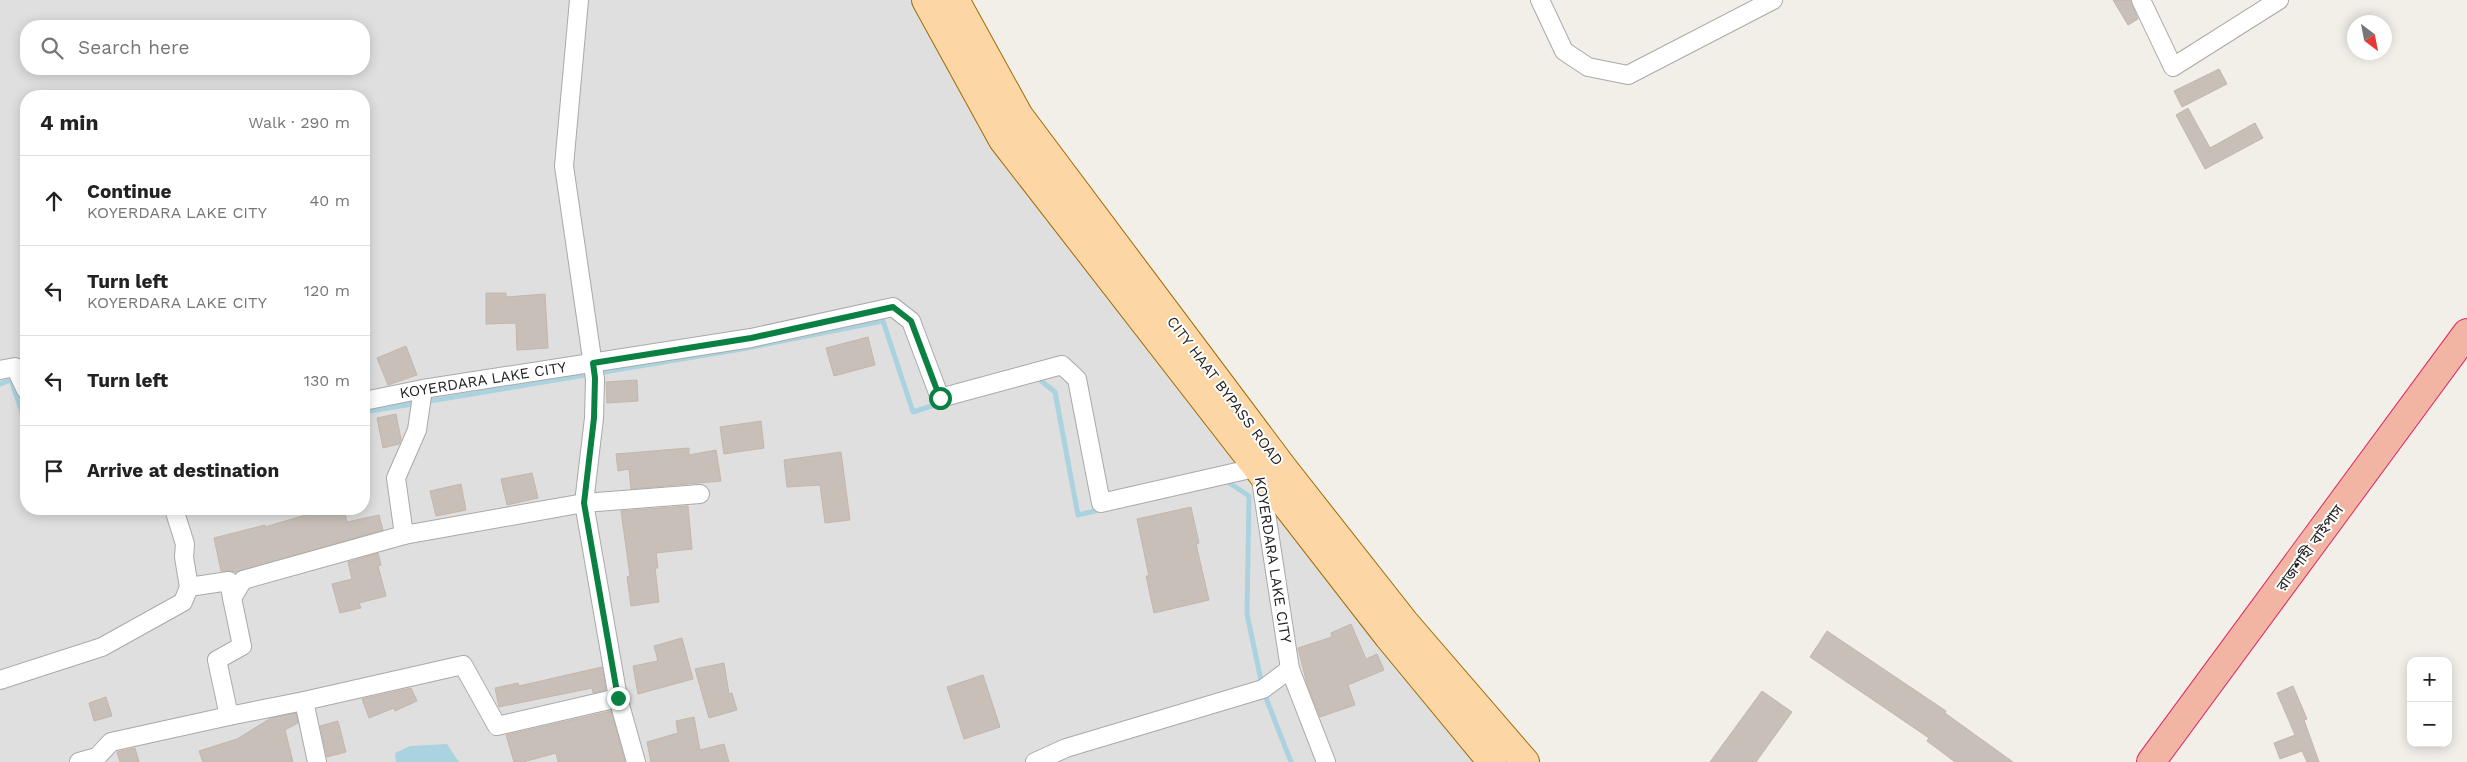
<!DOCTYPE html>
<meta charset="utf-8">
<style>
:root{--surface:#fff;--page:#f2f2f2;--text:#222;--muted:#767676;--line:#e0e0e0}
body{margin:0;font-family:"Work Sans","Noto Sans Bengali",sans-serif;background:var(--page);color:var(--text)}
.controls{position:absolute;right:15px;bottom:15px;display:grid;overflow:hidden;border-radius:10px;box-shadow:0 2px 12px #0003}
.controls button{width:45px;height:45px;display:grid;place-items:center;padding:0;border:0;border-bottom:1px solid var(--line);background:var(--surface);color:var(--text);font:25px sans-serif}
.compass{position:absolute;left:2347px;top:15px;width:45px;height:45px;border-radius:50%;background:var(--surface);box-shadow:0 2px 12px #0003;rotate:148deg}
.stop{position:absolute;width:15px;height:15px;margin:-11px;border:4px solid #0b8043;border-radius:50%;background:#fff}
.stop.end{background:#0b8043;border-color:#fff;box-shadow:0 1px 5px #0008}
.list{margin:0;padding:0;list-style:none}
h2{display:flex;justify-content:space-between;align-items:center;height:65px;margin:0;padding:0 20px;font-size:21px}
h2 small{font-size:16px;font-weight:400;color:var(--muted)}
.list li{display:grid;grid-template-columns:32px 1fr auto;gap:15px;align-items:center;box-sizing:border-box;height:90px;padding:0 20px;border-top:1px solid var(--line)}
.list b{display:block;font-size:19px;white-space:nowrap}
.list p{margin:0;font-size:16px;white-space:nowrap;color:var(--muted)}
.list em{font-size:16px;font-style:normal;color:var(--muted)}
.icon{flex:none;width:28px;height:28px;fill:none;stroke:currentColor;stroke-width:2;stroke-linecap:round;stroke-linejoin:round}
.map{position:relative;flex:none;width:2467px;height:762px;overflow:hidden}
.search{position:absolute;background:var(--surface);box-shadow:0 2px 12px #0003;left:20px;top:20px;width:350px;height:55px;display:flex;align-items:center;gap:12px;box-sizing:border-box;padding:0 18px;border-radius:20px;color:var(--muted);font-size:19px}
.panel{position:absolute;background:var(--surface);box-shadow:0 2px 12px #0003;left:20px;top:90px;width:350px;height:425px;border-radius:20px}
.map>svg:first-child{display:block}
.residential{fill:#e0dfdf;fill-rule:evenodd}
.water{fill:#aad3df}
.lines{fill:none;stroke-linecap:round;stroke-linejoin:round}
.stream{stroke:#aad3df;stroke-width:5}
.building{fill:#c7bfb8;stroke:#c4b6ab}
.minor-casing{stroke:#a9a9a9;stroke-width:20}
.primary-casing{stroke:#a06b00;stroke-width:30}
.trunk-casing{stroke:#dc2a67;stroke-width:30}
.minor{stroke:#fff;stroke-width:18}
.primary{stroke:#fcd6a4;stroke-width:28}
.trunk{stroke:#f2b4a3;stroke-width:28}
.route{stroke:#0b8043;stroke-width:6}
.labels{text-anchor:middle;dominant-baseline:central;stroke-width:4;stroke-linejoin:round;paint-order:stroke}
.street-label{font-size:15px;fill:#222;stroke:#fff}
</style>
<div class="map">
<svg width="2467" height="762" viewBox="0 0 2467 762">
<rect width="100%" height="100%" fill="#f2efe9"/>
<path class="residential" d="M0 0H915L1519 762H0ZM26 26H364V69H26ZM26 96H364V509H26Z"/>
<polygon class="water" points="447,744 459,762 396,762 395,753 410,746"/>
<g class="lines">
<g class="stream">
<polyline points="1035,376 1055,392 1078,515 1103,509"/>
<polyline points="0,384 11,380 26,424"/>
<polyline points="364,412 742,349 883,321 913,412 941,403"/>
<polyline points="1225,480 1249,496 1247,614 1262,685"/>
<polyline points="1264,693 1291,762"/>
</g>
</g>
<g class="building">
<polygon points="2113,0 2130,0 2138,19 2128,25"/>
<polygon points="2219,69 2227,84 2182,107 2174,91"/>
<polygon points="2188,108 2210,148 2255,123 2263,138 2205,169 2176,115"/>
<polygon points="486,293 506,293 506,297 545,294 548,348 517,350 516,323 486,324"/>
<polygon points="868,337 875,365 834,376 826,348"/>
<polygon points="406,346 417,375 388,385 377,358"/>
<polygon points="637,380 638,401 607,403 606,382"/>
<polygon points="396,414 401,439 399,444 383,448 377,418"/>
<polygon points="761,421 764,448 724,454 720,427"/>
<polygon points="689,448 689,455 716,450 721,481 631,489 629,469 618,471 616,454"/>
<polygon points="841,452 850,520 825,523 820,485 787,487 784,460"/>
<polygon points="532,473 538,498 507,505 501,479"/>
<polygon points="461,484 466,510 436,516 430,491"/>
<polygon points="688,506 692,549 656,553 658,568 655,568 659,602 631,606 627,577 630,576 621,511"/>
<polygon points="1191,507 1199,543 1196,544 1209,600 1154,613 1146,576 1149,576 1137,519"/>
<polygon points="326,509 344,509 347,522 379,515 383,530 237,572 221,571 214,538 265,525 265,527"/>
<polygon points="378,553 381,565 378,566 386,596 359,603 361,608 340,613 332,584 352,579 348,562"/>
<polygon points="1351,624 1366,659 1377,654 1384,670 1348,685 1355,705 1320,717 1307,684 1298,648 1332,637 1331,633"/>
<polygon points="1827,631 1946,711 1945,713 2013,762 1955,762 1927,741 1929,738 1810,657"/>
<polygon points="682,638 693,679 638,694 633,666 658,661 654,646"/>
<polygon points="724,663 729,694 732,693 737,710 709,718 695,669"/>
<polygon points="602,667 606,690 593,693 592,688 499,707 495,688 518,683 519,686"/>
<polygon points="983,675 1000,727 964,739 947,687"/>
<polygon points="2293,686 2307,719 2304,720 2319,762 2307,762 2302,751 2280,759 2274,743 2295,735 2277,693"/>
<polygon points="411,688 417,701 395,711 394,708 369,718 362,699"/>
<polygon points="1762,691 1792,712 1756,762 1710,762"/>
<polygon points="106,697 112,716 94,721 89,703"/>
<polygon points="611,711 625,762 558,762 556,753 523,762 514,762 506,735"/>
<polygon points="296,713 298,723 285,730 293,762 203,762 199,751 237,739 271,718"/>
<polygon points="694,717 700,750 724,744 729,762 651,762 647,742 678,733 676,721"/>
<polygon points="338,721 346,752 327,757 320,726"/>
<polygon points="135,748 139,762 120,762 117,752"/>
</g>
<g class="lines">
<defs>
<g id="minor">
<polyline points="579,0 564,166 595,379 594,418 584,503 618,698 636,762"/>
<polyline points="1540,0 1564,51 1588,67 1628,75 1773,0"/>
<polyline points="2141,0 2173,67 2279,0"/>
<polyline points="0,370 15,367 26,390"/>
<polyline points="364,401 423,389 751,338 893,307 911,321 940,398 1062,365 1077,379 1101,503 1259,467 1290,669 1326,762"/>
<polyline points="174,509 185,544 184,557 189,587"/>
<polyline points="404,535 396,478 417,430 423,389"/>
<polyline points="0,680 102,647 183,602 189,587 229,581 232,598"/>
<polyline points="229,716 304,701"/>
<polyline points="79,762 97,757 111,742 229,716 217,660 242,646 232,598 243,580 404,535 584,503 700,494"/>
<polyline points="317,762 304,701 463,665 497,726 618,698"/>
<polyline points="1035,762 1066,748 1263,689 1290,669"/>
</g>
<g id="primary">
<polyline points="926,0 1003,140 1388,636 1492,762"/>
<polyline points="955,0 1019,116 1283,468 1405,623 1525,762"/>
</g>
<polyline id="trunk" points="2151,762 2467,333"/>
</defs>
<use href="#minor" class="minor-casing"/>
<use href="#primary" class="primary-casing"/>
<use href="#trunk" class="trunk-casing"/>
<use href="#minor" class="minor"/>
<use href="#primary" class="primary"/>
<use href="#trunk" class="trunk"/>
</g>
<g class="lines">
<polyline class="route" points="618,698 584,503 594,418 595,378 593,363 751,338 893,307 911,321 940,398"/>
</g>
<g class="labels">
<g class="street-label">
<text transform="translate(483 380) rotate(-9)">KOYERDARA LAKE CITY</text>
<text transform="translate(1225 391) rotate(53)">CITY HAAT BYPASS ROAD</text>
<text transform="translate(2310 548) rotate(-54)">রাজশাহী বাইপাস</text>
<text transform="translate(1273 560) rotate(81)">KOYERDARA LAKE CITY</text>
</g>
</g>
</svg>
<div class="controls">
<button>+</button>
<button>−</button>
</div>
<svg class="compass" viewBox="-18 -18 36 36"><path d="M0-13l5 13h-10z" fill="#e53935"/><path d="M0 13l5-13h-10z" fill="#767676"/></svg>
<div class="stop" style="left:940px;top:398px"></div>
<div class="stop end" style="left:618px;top:698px"></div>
<div class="search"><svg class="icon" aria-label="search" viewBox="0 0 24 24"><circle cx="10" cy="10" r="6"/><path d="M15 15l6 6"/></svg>Search here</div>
<section class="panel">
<h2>4 min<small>Walk · 290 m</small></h2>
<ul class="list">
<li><svg class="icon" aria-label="ahead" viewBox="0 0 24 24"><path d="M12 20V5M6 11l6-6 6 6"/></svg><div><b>Continue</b><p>KOYERDARA LAKE CITY</p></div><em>40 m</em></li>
<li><svg class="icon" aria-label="left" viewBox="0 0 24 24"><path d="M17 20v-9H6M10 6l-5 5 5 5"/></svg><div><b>Turn left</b><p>KOYERDARA LAKE CITY</p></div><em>120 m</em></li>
<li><svg class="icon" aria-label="left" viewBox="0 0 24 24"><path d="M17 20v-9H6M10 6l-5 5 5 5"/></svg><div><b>Turn left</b></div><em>130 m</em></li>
<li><svg class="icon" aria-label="arrive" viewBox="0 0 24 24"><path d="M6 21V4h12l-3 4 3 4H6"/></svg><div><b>Arrive at destination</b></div></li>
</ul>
</section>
</div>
